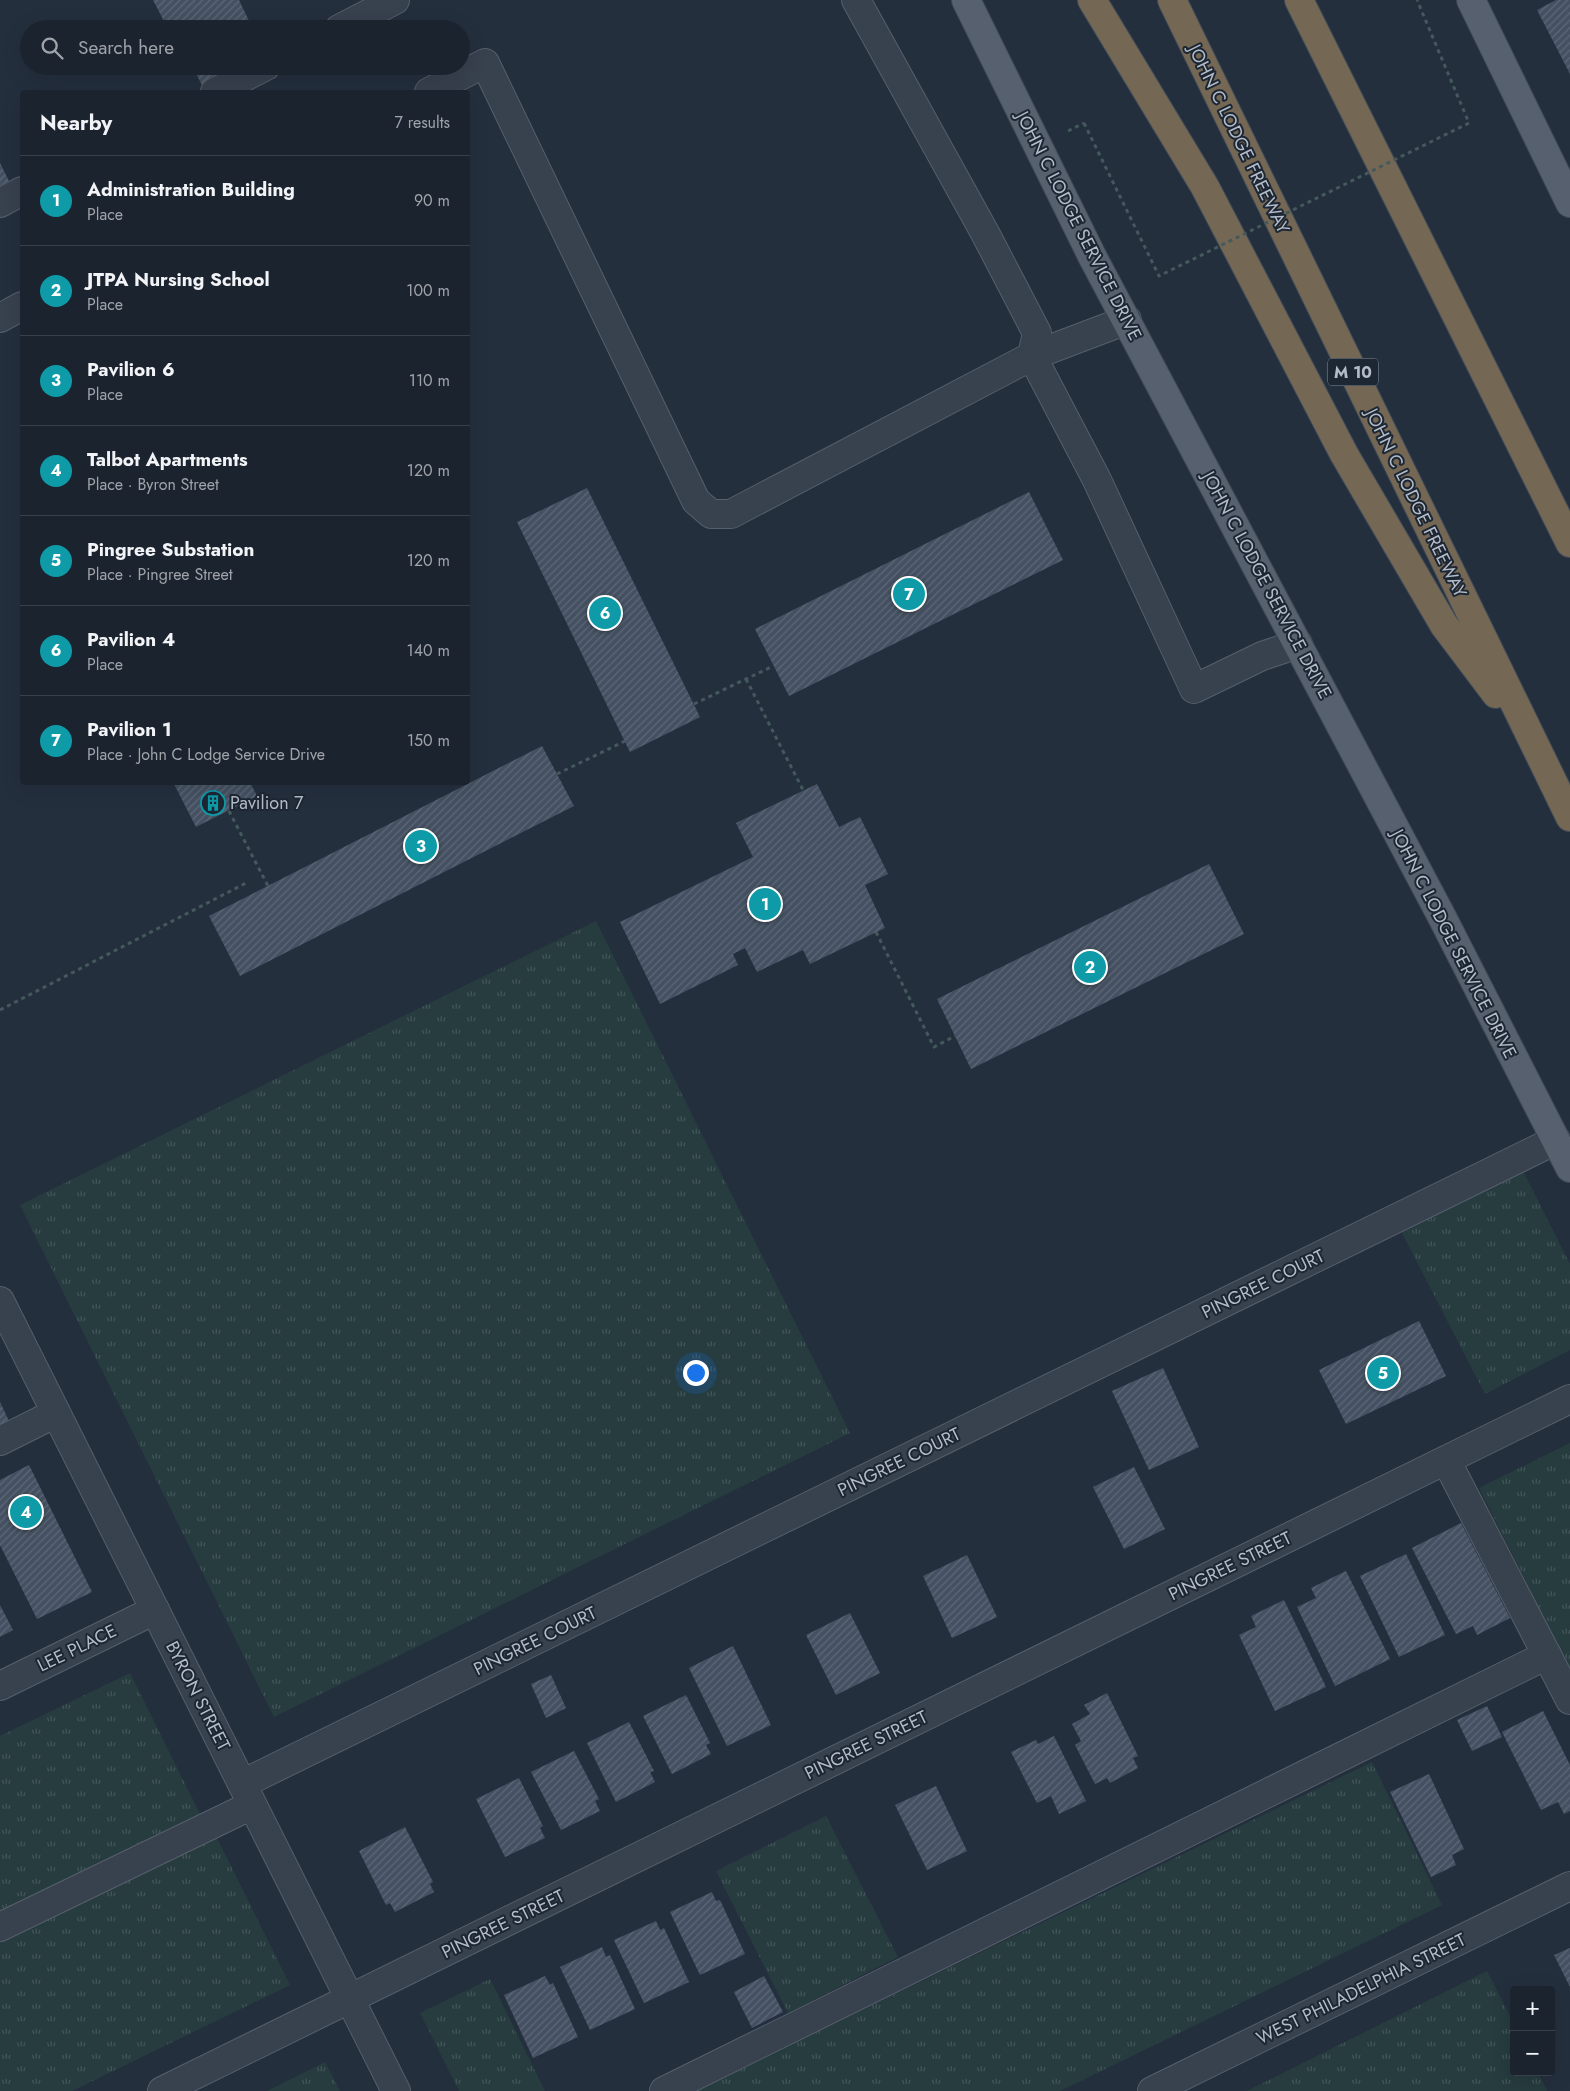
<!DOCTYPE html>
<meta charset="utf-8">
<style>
:root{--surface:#1b232e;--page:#242b36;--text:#f1f3f6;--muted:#a0a4aa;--line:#39404a;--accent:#8ab4f8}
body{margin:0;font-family:Jost,sans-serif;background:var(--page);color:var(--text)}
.controls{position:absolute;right:15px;bottom:15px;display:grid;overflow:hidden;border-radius:5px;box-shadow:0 5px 20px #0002}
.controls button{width:45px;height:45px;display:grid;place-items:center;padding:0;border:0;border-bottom:1px solid var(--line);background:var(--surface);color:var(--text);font:25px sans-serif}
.you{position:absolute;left:695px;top:1372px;width:18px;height:18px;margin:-12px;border:4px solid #fff;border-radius:50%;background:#1a73e8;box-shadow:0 0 0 8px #1a73e833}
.badge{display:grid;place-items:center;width:32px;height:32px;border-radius:50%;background:var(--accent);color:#fff;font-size:16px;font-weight:700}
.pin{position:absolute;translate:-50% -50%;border:2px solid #fff;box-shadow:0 1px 5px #0006}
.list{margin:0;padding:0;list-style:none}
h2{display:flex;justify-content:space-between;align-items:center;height:65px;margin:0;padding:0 20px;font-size:21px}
h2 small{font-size:16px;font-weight:400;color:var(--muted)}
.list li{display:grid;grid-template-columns:32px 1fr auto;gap:15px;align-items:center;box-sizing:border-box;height:90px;padding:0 20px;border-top:1px solid var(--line)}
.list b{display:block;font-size:19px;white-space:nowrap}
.list p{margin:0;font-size:16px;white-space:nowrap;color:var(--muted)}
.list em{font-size:16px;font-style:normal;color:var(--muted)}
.icon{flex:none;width:28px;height:28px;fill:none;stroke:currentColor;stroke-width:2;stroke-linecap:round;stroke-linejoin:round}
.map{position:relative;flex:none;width:1570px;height:2091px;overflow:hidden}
.search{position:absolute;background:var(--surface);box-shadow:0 5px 20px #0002;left:20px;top:20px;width:450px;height:55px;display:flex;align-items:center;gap:12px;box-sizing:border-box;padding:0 18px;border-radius:28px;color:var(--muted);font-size:19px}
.panel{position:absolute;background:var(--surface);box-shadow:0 5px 20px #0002;left:20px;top:90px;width:450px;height:695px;border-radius:5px}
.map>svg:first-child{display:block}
.grass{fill:url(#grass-tufts)}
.building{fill:url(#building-hatch)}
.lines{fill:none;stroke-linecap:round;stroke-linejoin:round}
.minor-casing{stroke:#565f6c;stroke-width:30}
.major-casing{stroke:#414a57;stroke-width:30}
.highway-casing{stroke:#434c59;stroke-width:30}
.path{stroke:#44595c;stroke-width:3;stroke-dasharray:4 4;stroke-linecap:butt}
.minor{stroke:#38414e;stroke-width:28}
.major{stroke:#56606e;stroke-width:28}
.highway{stroke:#746855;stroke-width:28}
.path-bridge{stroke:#44595c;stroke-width:3;stroke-dasharray:4 4;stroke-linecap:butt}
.labels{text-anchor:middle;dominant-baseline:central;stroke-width:4;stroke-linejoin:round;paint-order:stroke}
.shield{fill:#1d2633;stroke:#878f9c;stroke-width:1}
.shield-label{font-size:16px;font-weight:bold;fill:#b4bcc9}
.street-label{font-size:18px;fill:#b4bcc9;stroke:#1d2633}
.poi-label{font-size:18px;fill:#b4bcc9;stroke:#1d2633;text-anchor:start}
</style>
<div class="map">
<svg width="1570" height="2091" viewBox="0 0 1570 2091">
<defs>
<pattern id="grass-tufts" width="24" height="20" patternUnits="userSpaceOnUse" patternTransform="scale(1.25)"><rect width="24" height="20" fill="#263c3f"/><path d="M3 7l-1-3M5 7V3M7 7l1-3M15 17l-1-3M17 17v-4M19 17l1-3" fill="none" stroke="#435659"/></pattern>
<pattern id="building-hatch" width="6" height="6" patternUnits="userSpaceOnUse" patternTransform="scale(1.25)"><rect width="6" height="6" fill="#455162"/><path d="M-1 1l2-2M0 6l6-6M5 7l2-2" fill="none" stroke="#5d6877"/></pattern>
</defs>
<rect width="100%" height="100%" fill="#242f3e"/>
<g class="grass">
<polygon points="596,921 850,1433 274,1717 20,1205"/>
<polygon points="1523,1171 1570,1264 1570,1350 1485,1394 1401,1231"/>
<polygon points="1570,1443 1570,1669 1479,1488"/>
<polygon points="130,1673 201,1816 0,1914 0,1736"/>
<polygon points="1372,1762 1442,1905 1060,2091 696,2091"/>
<polygon points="826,1816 898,1957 788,2013 716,1871"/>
<polygon points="214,1832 290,1985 72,2091 0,2091 0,1937"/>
<polygon points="1487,1971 1514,2024 1514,2072 1538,2072 1547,2091 1247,2091"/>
<polygon points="490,1979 545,2091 459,2091 420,2013"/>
<polygon points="325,2062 340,2091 267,2091"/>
</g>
<g class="building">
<polygon points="153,0 239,0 251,25 246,29 168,29"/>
<polygon points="1556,0 1570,0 1570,74 1537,10"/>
<polygon points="192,66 249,66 204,89"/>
<polygon points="0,163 9,181 0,186"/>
<polygon points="587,488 700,717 630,752 517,522"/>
<polygon points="1029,492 1063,560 789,696 755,629"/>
<polygon points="542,746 574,806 240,976 209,916"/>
<polygon points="173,782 250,782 257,796 196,827"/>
<polygon points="817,784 839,827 860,817 888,874 865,885 885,928 810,964 803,950 757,972 745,948 733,954 738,965 660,1004 620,922 753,857 736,823"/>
<polygon points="1209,864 1244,934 971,1069 937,999"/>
<polygon points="1419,1321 1446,1376 1346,1424 1319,1370"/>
<polygon points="1163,1368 1199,1447 1149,1470 1112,1391"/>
<polygon points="0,1402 9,1421 0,1426"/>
<polygon points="29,1465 92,1592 37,1619 0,1545 0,1480"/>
<polygon points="1134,1467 1165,1529 1124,1549 1093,1487"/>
<polygon points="1461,1523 1510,1618 1477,1635 1473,1626 1456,1634 1412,1548"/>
<polygon points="1406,1554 1445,1635 1399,1657 1360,1576"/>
<polygon points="967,1555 997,1617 952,1638 923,1576"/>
<polygon points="1346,1571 1390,1659 1335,1686 1297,1607 1316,1598 1311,1588"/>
<polygon points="1284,1600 1326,1687 1275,1711 1239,1635 1256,1627 1251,1616"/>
<polygon points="0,1605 13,1630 0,1637"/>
<polygon points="850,1613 880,1673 836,1695 806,1635"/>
<polygon points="733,1646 771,1725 727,1746 689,1668"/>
<polygon points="551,1675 566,1708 546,1718 531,1684"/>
<polygon points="1107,1693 1138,1756 1133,1758 1138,1768 1110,1783 1107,1778 1095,1784 1075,1745 1081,1741 1072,1724 1090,1714 1084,1705"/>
<polygon points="686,1695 710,1743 706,1745 711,1754 672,1774 643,1716"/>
<polygon points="1487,1706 1502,1737 1472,1751 1457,1720"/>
<polygon points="1543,1711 1570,1765 1570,1811 1564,1814 1558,1802 1541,1810 1502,1732"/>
<polygon points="629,1722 654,1771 650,1772 655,1782 616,1802 587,1743"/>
<polygon points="1054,1736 1086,1801 1059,1814 1051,1796 1037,1803 1011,1752 1036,1740 1038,1744"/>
<polygon points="574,1751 599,1799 595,1801 600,1811 561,1830 531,1772"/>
<polygon points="1429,1774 1464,1849 1452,1855 1456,1865 1431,1877 1390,1792"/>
<polygon points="519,1778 543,1826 540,1828 545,1838 505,1857 476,1799"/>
<polygon points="936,1786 967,1851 927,1870 895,1805"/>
<polygon points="405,1827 433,1882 430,1884 434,1892 395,1912 390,1903 386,1905 359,1851"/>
<polygon points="712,1892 716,1901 720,1900 745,1954 700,1975 670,1912"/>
<polygon points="656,1921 660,1930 664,1928 689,1982 644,2003 614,1940"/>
<polygon points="602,1947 606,1957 610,1955 635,2009 590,2030 560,1967"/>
<polygon points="1570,1948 1570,1987 1554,1955"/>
<polygon points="545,1976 550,1985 553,1983 578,2037 533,2058 504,1995"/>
<polygon points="764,1976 783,2012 752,2028 734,1992"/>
</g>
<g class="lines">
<defs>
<g id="minor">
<polyline points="339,29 395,0"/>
<polyline points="215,92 266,66"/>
<polyline points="429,92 485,63 696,501 711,514 731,514 1032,356 1037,333 985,233 856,0"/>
<polyline points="0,203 22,191"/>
<polyline points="0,318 22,306"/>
<polyline points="1127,320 1032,356 1097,480 1194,689 1262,656 1298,644"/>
<polyline points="0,1301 396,2091"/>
<polyline points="0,1441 56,1413"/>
<polyline points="1446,1460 1570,1700"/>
<polyline points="0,1686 155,1610"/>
<polyline points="242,1784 1556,1140"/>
<polyline points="0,1927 252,1805"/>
<polyline points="162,2091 1570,1399"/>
<polyline points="664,2091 1547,1655"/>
<polyline points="1152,2091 1570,1886"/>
</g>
<g id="major">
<polyline points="966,0 1092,256 1442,917 1570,1168"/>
<polyline points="1471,0 1570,203"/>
</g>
<g id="highway">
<polyline points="1092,0 1205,187 1344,454 1444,625 1496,694"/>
<polyline points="1172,0 1570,817"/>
<polyline points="1299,0 1570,543"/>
</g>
</defs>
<use href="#minor" class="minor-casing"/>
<use href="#major" class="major-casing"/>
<use href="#highway" class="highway-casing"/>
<g class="path">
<polyline points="1068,131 1084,123"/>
<polyline points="746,679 803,790"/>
<polyline points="694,704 773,666"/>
<polyline points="557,774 625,741"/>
<polyline points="229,811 268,886"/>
<polyline points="876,932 934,1047 955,1036"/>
<polyline points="0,1010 246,883"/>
</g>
<use href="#minor" class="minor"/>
<use href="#major" class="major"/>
<use href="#highway" class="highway"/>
<polyline class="path-bridge" points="1084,123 1159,276 1469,123 1417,0"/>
</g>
<defs>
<symbol id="building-ring" viewBox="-11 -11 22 22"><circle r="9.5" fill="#1d2633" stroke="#0f9aa8" stroke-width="1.5"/><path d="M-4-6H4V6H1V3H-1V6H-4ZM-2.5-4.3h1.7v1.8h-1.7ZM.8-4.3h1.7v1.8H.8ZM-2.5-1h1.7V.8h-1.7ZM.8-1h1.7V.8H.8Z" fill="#0f9aa8"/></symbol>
</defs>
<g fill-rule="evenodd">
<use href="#building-ring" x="199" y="789" width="28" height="28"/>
</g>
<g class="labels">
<rect class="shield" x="1328" y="358.5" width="50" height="27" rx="4"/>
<g class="shield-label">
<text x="1353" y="372">M 10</text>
</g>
<g class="street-label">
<text transform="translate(1239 139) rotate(64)">JOHN C LODGE FREEWAY</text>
<text transform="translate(1079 226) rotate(63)">JOHN C LODGE SERVICE DRIVE</text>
<text transform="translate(1416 503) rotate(64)">JOHN C LODGE FREEWAY</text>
<text transform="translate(1267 585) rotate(62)">JOHN C LODGE SERVICE DRIVE</text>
<text transform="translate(1454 944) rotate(63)">JOHN C LODGE SERVICE DRIVE</text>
<text transform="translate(1263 1284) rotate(-26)">PINGREE COURT</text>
<text transform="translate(899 1462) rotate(-26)">PINGREE COURT</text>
<text transform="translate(1230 1566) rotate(-26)">PINGREE STREET</text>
<text transform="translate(535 1641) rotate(-26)">PINGREE COURT</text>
<text transform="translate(77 1648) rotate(-26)">LEE PLACE</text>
<text transform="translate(198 1696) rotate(63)">BYRON STREET</text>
<text transform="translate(866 1745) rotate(-26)">PINGREE STREET</text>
<text transform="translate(503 1924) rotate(-26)">PINGREE STREET</text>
<text transform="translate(1361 1989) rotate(-26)">WEST PHILADELPHIA STREET</text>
</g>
<g class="poi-label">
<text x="230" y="803">Pavilion 7</text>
</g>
</g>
</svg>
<div class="controls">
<button>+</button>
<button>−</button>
</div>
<div class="you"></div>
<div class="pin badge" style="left:765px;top:904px;background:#0f9aa8">1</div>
<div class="pin badge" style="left:1090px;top:967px;background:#0f9aa8">2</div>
<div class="pin badge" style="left:421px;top:846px;background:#0f9aa8">3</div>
<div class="pin badge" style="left:26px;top:1512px;background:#0f9aa8">4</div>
<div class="pin badge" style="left:1383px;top:1373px;background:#0f9aa8">5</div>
<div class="pin badge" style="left:605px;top:613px;background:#0f9aa8">6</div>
<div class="pin badge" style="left:909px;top:594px;background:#0f9aa8">7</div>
<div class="search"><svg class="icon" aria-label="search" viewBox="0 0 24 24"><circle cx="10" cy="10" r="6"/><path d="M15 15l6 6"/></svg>Search here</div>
<section class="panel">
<h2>Nearby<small>7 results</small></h2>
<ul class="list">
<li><span class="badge" style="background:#0f9aa8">1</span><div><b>Administration Building</b><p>Place</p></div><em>90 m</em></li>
<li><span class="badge" style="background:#0f9aa8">2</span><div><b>JTPA Nursing School</b><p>Place</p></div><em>100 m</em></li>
<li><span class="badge" style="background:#0f9aa8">3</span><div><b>Pavilion 6</b><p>Place</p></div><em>110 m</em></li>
<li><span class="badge" style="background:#0f9aa8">4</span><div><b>Talbot Apartments</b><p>Place · Byron Street</p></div><em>120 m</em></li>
<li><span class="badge" style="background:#0f9aa8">5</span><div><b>Pingree Substation</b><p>Place · Pingree Street</p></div><em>120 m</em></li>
<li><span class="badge" style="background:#0f9aa8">6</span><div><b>Pavilion 4</b><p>Place</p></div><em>140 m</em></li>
<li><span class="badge" style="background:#0f9aa8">7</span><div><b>Pavilion 1</b><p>Place · John C Lodge Service Drive</p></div><em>150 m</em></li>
</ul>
</section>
</div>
